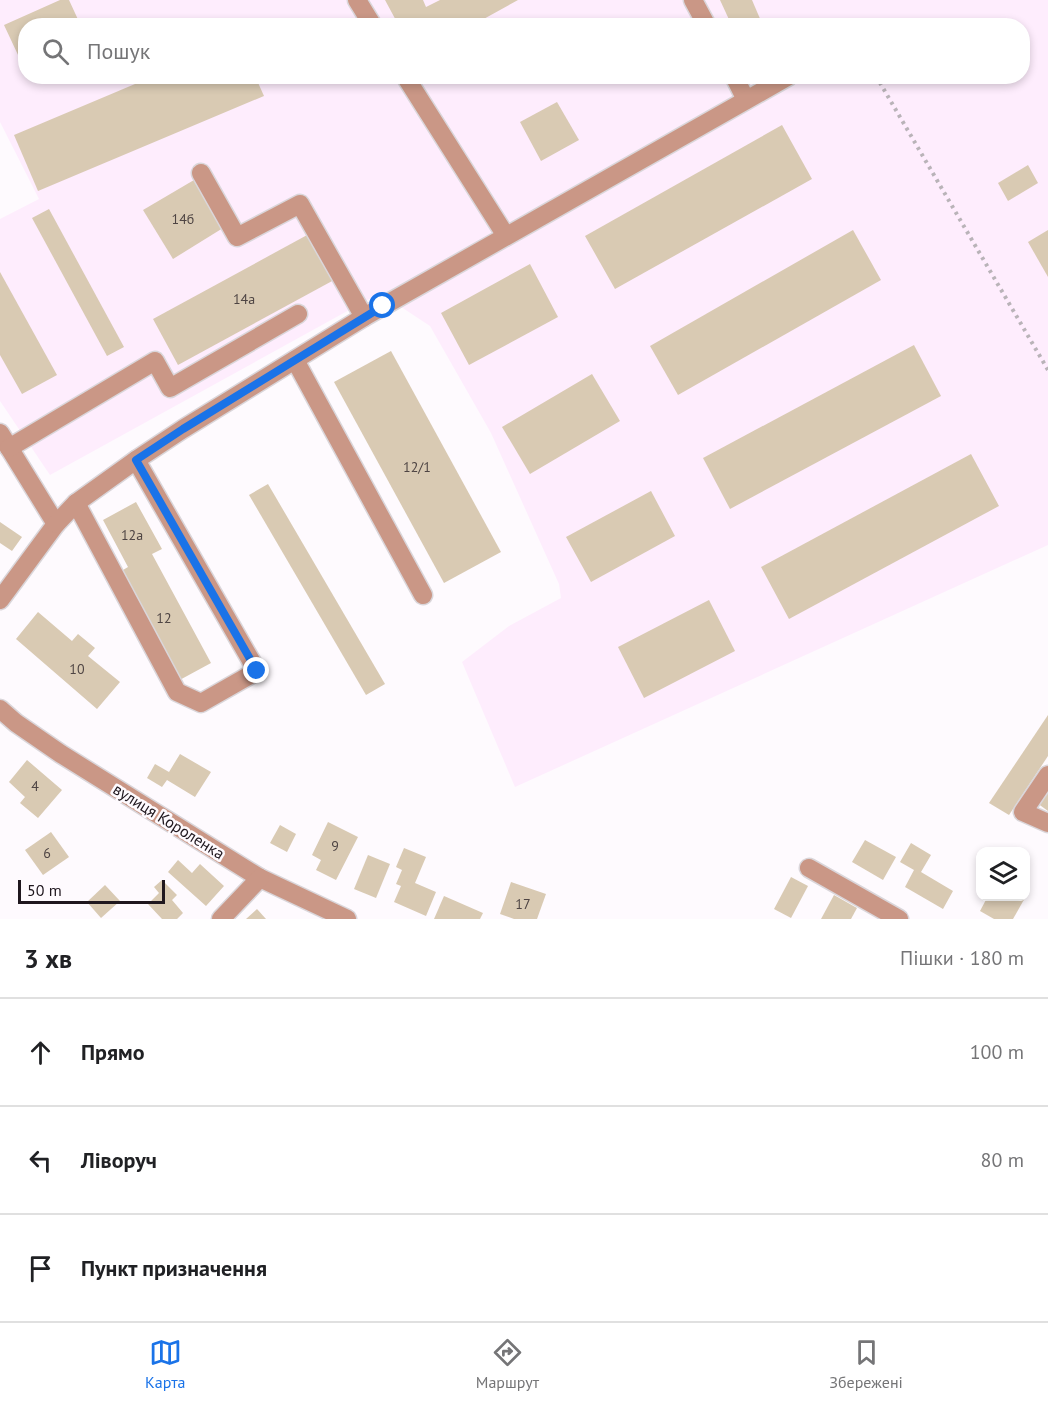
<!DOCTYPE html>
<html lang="uk">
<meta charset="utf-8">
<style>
:root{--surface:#fff;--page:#f6f6f6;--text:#202124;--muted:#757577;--line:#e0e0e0;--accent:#1a73e8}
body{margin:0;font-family:"PT Sans",sans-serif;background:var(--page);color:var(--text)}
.controls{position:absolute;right:18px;bottom:18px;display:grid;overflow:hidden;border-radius:12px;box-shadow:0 3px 9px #0003}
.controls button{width:54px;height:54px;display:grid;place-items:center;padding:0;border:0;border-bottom:2px solid var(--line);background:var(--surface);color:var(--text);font:30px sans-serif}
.scale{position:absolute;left:18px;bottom:15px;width:147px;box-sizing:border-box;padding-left:6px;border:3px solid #1f171e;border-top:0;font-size:16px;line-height:21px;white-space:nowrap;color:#1f171e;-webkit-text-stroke:4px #fefafe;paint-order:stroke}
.stop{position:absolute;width:18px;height:18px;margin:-14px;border:4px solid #1a73e8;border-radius:50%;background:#fff}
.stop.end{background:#1a73e8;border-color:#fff;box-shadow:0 2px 6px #0008}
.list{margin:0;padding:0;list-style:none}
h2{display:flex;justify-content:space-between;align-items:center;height:78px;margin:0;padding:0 24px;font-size:26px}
h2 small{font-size:20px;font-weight:400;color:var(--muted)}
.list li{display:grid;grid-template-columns:39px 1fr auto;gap:18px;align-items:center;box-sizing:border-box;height:108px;padding:0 24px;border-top:2px solid var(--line)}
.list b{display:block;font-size:22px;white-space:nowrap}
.list em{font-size:20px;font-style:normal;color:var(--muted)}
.icon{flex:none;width:33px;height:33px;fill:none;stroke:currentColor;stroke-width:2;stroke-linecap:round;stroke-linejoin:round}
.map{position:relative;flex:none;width:1048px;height:919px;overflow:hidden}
.search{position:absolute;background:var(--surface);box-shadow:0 3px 9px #0003;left:18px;right:18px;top:18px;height:66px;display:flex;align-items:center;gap:15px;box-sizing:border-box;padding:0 21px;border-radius:24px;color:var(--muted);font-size:22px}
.sheet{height:402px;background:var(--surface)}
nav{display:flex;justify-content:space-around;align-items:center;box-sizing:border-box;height:84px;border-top:2px solid var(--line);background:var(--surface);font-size:16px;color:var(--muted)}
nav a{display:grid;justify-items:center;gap:3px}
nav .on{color:var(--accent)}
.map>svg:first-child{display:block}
.built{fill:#feedfd;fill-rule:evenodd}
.building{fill:#d9cab3}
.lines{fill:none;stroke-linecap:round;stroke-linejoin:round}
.minor-casing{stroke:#dad6da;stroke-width:21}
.path{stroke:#b9b3b8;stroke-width:4;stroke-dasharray:3 4.5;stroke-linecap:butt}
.minor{stroke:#ca9786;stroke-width:18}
.route{stroke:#1a73e8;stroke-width:8}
.labels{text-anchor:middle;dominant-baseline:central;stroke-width:5;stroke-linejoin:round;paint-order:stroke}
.number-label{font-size:14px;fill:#4e4443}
.street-label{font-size:16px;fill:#1f171e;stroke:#fefafe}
</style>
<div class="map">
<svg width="1048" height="919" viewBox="0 0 1048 919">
<rect width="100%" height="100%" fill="#fefafe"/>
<path class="built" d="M0 0H1048V545L515 787 462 662 509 626 561 598 559 584 491 433 430 326 380 293 50 475 0 401V219L39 199 0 122ZM26 26H1022V76H26Z"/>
<g class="building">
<polygon points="60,0 69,0 81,26 26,26 26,72 4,25"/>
<polygon points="385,0 423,0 426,7 440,0 518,0 471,26 399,26"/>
<polygon points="720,0 752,0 761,21 752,26 732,26"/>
<polygon points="154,76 255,76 264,96 38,191 14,135"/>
<polygon points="557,102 579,140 541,161 520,122"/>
<polygon points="782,125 812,179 615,289 585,236"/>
<polygon points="1028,165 1038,183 1008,201 998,183"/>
<polygon points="194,180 223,228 173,259 143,210"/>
<polygon points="49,209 124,347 107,356 32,218"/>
<polygon points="853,230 881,280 678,395 650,346"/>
<polygon points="1048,230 1048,277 1028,242"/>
<polygon points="309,234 334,280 178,365 153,319"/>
<polygon points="530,264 558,317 469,365 441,313"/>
<polygon points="0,272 57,375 22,394 0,355"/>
<polygon points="914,345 941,396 730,509 703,458"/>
<polygon points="391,351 501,552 444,583 334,382"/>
<polygon points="592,374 620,421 530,474 502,427"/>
<polygon points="971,454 999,506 789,619 761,567"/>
<polygon points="268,484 385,684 366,695 249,495"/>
<polygon points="651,491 675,536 591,582 566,537"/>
<polygon points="136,502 162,549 152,554 211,663 176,682 118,573 128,567 103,520"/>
<polygon points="0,522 22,537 12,551 0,543"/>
<polygon points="709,600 735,651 644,698 618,647"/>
<polygon points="38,612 72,641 78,634 95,648 88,656 120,682 97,709 16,639"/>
<polygon points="1048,715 1048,756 1009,815 989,803"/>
<polygon points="180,754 211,772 195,797 167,780 162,787 147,778 155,764 169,772"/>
<polygon points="27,760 62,790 38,818 20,803 25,797 9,782"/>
<polygon points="1048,787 1048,811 1037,803"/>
<polygon points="328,822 358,837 336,880 316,870 321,860 312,855"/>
<polygon points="280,825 296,834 287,852 270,843"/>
<polygon points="51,832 69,857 43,875 25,850"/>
<polygon points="865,840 896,857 883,880 852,862"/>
<polygon points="911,843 931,855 921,872 953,891 943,909 905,887 914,870 900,862"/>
<polygon points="404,848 426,857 415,883 436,892 426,916 394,902 401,886 396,884 402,870 396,867"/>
<polygon points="368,855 390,864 376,898 354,889"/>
<polygon points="178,860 192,873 200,864 224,886 206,906 168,872"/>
<polygon points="791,877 808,886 791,918 774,909"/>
<polygon points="162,880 177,895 172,900 183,913 177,919 162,919 148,904 159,893 154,887"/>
<polygon points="511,882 546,894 537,919 514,919 500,914"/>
<polygon points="105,885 120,901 101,918 87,902"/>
<polygon points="834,895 857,908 851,919 821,919"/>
<polygon points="444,896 483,913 480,919 434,919"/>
<polygon points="988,896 1026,896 1013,919 994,919 980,911"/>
<polygon points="257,909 266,919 246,919"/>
</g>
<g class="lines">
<defs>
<g id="minor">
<polyline points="357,0 373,26"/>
<polyline points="693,0 707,26"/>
<polyline points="405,76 506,236"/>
<polyline points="734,76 746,100"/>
<polyline points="201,173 237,237 300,204 364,317"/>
<polyline points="295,360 423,595"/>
<polyline points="0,433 56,524 0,600"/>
<polyline points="9,448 155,361 170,388 298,314"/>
<polyline points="76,503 177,692 201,703 257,671 136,460"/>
<polyline points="56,524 76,503 136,460 183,429 364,317 789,76"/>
<polyline points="0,709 16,723 61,754 260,878 347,919"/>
<polyline points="1048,775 1023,812 1048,823"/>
<polyline points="809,868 899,919"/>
<polyline points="221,919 260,878"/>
</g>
</defs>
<use href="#minor" class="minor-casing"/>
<polyline class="path" points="876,76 1048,370"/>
<use href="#minor" class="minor"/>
</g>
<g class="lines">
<polyline class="route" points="257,671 136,460 183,429 383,306"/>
</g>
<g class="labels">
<g class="number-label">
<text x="183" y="219">14б</text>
<text x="244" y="299">14а</text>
<text x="417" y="467">12/1</text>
<text x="132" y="535">12а</text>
<text x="164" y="618">12</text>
<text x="77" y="669">10</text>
<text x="35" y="786">4</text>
<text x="335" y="846">9</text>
<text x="47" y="853">6</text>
<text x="523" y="904">17</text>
</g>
<g class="street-label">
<text transform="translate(169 821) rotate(32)">вулиця Короленка</text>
</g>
</g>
</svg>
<div class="controls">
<button><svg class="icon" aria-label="layers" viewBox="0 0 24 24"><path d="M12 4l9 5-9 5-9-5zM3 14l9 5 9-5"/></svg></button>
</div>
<div class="scale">50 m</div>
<div class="stop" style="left:383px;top:306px"></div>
<div class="stop end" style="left:257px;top:671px"></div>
<div class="search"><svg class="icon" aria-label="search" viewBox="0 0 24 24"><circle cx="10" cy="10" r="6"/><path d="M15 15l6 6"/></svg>Пошук</div>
</div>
<section class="sheet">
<h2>3 хв<small>Пішки · 180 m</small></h2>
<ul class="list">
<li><svg class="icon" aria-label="ahead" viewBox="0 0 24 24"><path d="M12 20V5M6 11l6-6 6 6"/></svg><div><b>Прямо</b></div><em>100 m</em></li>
<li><svg class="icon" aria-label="left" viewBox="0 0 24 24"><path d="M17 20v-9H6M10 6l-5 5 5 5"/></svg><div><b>Ліворуч</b></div><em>80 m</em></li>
<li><svg class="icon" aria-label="arrive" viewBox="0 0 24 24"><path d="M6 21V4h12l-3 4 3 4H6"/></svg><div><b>Пункт призначення</b></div></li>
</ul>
</section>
<nav>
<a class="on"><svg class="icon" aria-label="map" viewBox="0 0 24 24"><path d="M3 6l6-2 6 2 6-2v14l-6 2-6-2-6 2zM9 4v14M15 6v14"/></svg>Карта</a>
<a><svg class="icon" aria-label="directions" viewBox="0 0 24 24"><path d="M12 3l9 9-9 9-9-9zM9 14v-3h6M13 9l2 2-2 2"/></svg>Маршрут</a>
<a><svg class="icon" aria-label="saved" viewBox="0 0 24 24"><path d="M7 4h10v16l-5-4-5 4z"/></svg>Збережені</a>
</nav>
